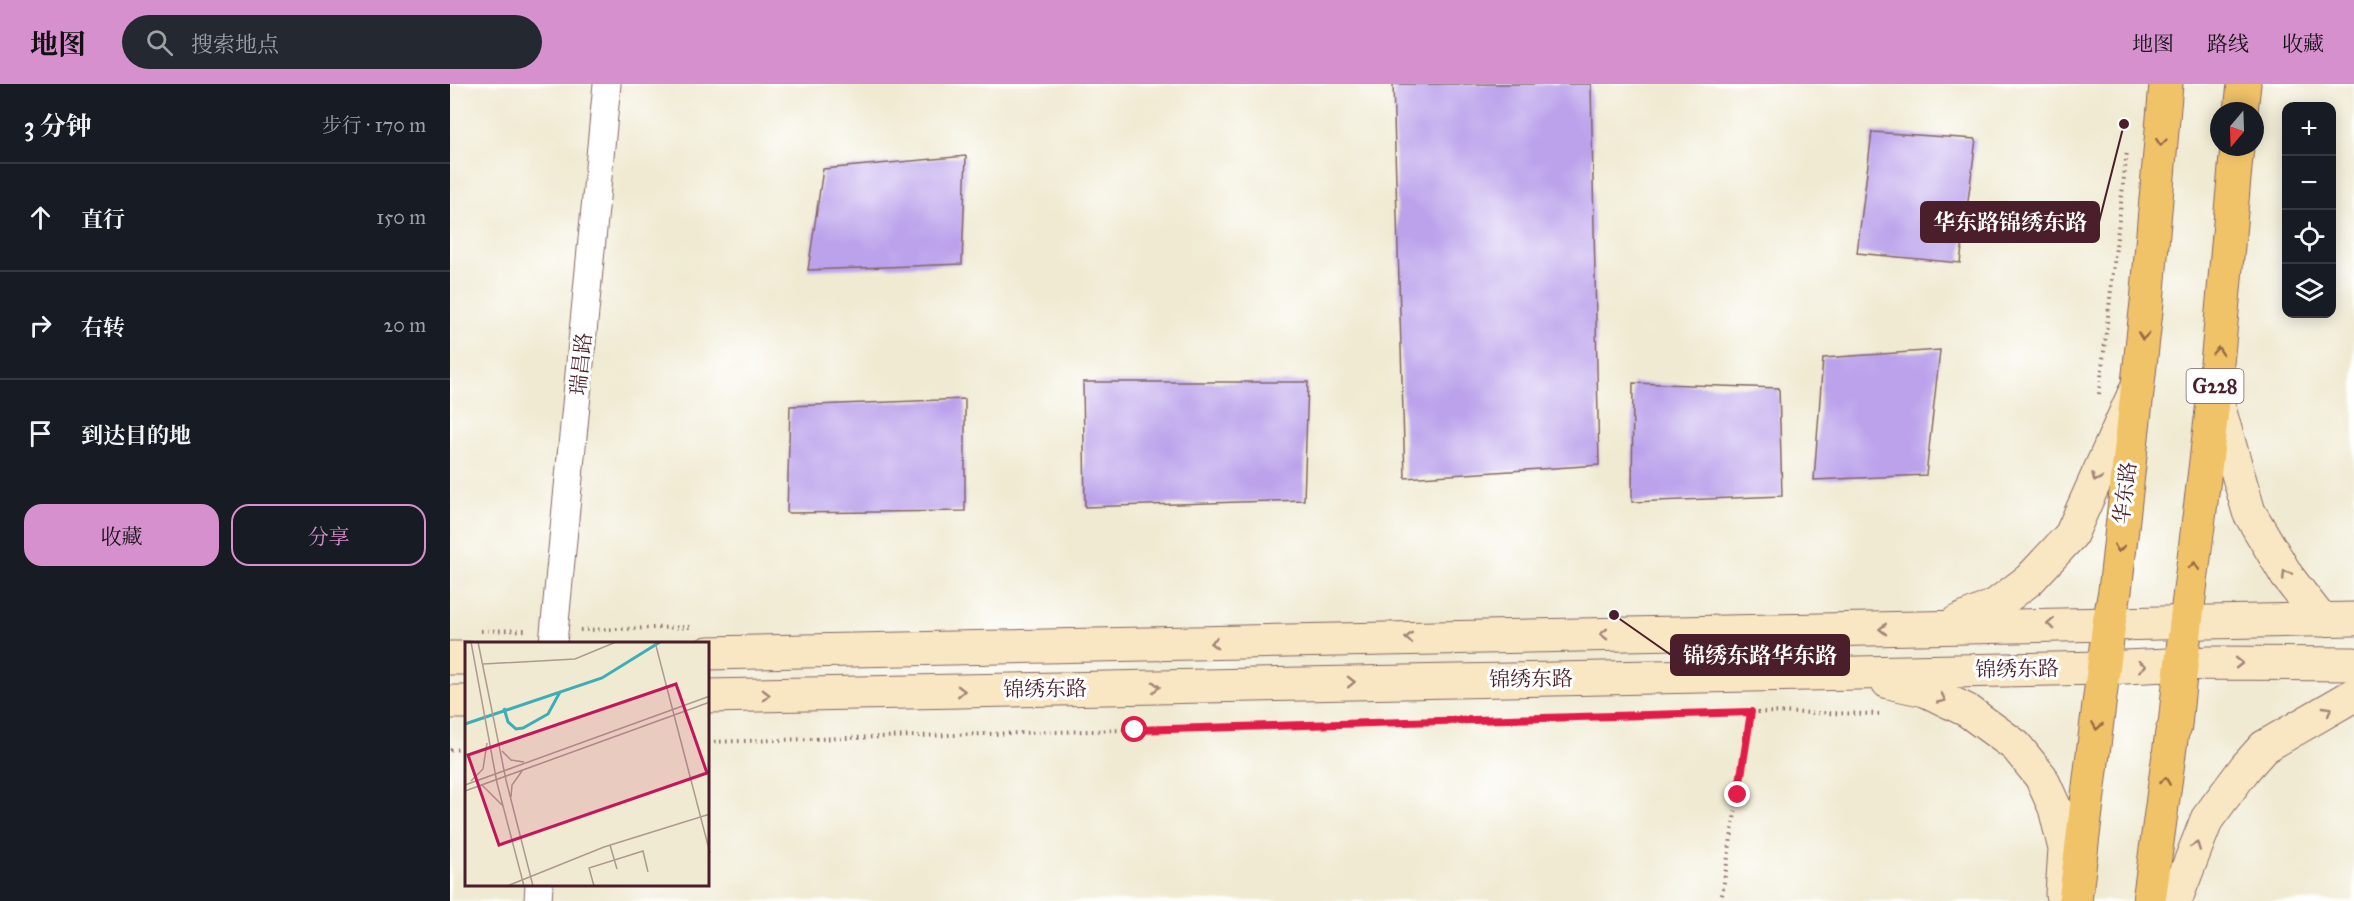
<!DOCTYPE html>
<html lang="zh">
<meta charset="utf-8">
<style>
:root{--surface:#171b24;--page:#242831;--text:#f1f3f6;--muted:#9ea1a6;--line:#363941;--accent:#d690ce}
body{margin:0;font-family:"IM FELL Great Primer","Noto Serif SC",serif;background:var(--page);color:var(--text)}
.controls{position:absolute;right:18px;top:18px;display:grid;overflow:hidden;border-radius:12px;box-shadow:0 3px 15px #0003}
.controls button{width:54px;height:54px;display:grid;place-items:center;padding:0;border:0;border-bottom:2px solid var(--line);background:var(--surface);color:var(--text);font:30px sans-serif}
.compass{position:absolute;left:1760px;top:18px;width:54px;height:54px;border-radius:50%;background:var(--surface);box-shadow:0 3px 15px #0003;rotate:199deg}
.stop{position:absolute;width:18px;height:18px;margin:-14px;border:4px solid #e11d48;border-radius:50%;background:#fff}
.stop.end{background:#e11d48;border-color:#fff;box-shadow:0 2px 6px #0008}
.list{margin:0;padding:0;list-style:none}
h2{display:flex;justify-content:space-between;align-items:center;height:78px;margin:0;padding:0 24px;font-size:26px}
h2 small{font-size:20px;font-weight:400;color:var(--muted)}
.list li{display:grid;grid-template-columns:39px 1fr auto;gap:18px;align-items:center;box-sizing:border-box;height:108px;padding:0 24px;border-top:2px solid var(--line)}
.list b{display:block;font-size:22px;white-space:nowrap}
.list em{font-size:20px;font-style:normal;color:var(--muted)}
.actions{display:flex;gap:12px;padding:18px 24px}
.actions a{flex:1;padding:14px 0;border:2px solid var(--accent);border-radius:18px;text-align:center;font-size:21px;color:var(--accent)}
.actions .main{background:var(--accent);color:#111}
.icon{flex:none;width:33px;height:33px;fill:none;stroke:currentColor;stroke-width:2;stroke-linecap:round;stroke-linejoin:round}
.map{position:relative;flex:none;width:1904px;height:817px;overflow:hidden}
header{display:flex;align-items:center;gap:36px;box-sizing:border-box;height:84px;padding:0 30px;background:var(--accent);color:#111}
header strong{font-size:28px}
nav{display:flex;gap:33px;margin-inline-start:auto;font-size:21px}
.search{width:420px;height:54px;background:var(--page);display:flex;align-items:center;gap:15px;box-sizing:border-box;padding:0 21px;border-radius:33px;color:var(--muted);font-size:22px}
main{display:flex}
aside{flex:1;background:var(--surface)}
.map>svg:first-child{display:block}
.building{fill:#bba2eb}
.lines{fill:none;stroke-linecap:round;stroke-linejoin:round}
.minor-casing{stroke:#846665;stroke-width:29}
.secondary-casing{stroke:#846665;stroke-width:35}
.trunk-casing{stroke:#846665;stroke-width:35}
.path{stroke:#846665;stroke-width:4;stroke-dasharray:1.5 4.5;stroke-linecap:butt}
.minor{stroke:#fff;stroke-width:27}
.secondary{stroke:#f9e7c3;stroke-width:33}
.trunk{stroke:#f1c369;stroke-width:33}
.oneway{stroke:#956947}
.oneway2{stroke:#a28377}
.route{stroke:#e11d48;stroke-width:8}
.labels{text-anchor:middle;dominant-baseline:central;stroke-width:6;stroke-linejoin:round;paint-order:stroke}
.shield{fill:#fff;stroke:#80626b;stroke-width:1.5}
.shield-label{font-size:20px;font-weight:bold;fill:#4a1f2b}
.street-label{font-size:21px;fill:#4a1f2b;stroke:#fff}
.inset-river{fill:none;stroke:#3dadb7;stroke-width:3}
.inset-road{fill:none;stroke:#ae998f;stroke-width:1.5}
.view{fill:#c2185b;fill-opacity:0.15;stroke:#c2185b;stroke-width:3}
.inset-edge{fill:none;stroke:#4a1f2b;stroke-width:3}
.leader{fill:none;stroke:#4a1f2b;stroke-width:2}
.callout-dot{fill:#4a1f2b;stroke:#fff;stroke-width:2}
.callout{fill:#4a1f2b;stroke:#4a1f2b;stroke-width:2}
.callout-label{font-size:22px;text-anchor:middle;font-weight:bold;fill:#fff}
</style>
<header>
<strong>地图</strong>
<div class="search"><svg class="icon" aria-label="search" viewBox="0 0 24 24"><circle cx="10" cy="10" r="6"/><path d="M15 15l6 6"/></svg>搜索地点</div>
<nav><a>地图</a><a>路线</a><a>收藏</a></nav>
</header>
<main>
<aside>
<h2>3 分钟<small>步行 · 170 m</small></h2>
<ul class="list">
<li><svg class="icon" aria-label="ahead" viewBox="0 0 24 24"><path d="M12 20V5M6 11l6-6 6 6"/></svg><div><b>直行</b></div><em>150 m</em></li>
<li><svg class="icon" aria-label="right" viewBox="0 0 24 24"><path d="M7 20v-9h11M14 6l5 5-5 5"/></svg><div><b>右转</b></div><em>20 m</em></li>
<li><svg class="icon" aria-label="arrive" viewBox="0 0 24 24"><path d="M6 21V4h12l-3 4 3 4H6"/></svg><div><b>到达目的地</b></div></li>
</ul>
<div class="actions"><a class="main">收藏</a><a>分享</a></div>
</aside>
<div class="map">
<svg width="1904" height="817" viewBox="0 0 1904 817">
<rect width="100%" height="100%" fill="#fff"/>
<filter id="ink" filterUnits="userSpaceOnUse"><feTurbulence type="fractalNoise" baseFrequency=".0167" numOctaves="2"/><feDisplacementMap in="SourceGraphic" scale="12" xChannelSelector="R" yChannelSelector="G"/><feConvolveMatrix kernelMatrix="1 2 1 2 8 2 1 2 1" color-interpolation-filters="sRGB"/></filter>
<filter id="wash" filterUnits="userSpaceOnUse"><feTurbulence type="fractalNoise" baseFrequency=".008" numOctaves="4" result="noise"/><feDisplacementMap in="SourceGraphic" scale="24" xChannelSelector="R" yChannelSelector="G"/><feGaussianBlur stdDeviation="1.35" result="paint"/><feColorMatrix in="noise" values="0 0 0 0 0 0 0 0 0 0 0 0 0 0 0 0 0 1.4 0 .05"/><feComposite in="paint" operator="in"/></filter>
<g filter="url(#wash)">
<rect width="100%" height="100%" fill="#f0ead2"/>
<g id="blocks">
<g class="building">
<polygon points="943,0 1141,0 1149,381 955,394"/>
<polygon points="1422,48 1526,55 1510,179 1407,169"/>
<polygon points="516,72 512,180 358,186 373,85"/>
<polygon points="1490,266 1476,391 1364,396 1373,274"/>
<polygon points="633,298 858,298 854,416 635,423"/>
<polygon points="1183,299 1329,304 1332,412 1182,418"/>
<polygon points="515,315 515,427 337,429 340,322"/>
</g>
</g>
</g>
<g filter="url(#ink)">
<use href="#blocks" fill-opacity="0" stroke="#846665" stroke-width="1.5"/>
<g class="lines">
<defs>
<g id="minor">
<polyline points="103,559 157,0"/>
<polyline points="88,817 89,800"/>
</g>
<g id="secondary">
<polyline points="1764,307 1799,428 1837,492 1871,536"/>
<polyline points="1507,538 1546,521 1579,496 1621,451 1684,310"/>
<polyline points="258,569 1904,535"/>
<polyline points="0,574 16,574"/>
<polyline points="1438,598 1475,606 1518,627 1566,662 1591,693 1605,724 1615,765 1612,810"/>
<polyline points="258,612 1654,584 1760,579 1904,580"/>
<polyline points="0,618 16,618"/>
<polyline points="1725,817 1757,735 1796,683 1814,663 1904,611"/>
</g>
<g id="trunk">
<polyline points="1791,27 1794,0"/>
<polyline points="1625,817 1659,539 1665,507 1697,218 1716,0"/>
<path d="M1699 817 1722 648 1725 642C1735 531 1752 420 1764 308 1773 226 1779 145 1787 63"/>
</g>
</defs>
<use href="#minor" class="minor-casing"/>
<use href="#secondary" class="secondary-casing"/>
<use href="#trunk" class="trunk-casing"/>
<g class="path">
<polyline points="1649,310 1677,67"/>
<polyline points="130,546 242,543"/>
<polyline points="31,547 77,546"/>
<polyline points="258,658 1301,628 1433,630"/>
<polyline points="0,666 16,665"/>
<polyline points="1271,817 1301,628"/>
</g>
<use href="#minor" class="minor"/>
<use href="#secondary" class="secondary"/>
<use href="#trunk" class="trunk"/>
</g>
<defs><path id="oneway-chevron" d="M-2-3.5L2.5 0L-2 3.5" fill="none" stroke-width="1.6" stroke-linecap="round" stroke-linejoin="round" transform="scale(1.5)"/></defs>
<g class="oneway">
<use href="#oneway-chevron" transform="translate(1711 58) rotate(95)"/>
<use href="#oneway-chevron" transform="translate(1693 252) rotate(97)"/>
<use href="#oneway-chevron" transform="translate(1768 267) rotate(-85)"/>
<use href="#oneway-chevron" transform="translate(1669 464) rotate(97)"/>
<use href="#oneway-chevron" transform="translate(1744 482) rotate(-83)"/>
<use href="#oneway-chevron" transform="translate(1647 642) rotate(99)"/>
<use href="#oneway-chevron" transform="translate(1715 697) rotate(-82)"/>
</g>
<g class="oneway2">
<use href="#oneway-chevron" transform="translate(1646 394) rotate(114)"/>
<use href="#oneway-chevron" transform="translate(1836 490) rotate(-122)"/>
<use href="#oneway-chevron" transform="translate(1601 540) rotate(178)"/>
<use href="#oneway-chevron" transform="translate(1433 545) rotate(179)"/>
<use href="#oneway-chevron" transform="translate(1154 550) rotate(179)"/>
<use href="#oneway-chevron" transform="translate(959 554) rotate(179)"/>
<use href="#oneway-chevron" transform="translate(764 559) rotate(179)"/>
<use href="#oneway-chevron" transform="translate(1789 579)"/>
<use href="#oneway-chevron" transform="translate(1692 582) rotate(-3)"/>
<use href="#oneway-chevron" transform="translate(901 598) rotate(-1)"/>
<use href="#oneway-chevron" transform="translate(706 603) rotate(-1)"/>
<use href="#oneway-chevron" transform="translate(511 607) rotate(-1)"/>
<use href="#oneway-chevron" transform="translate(316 611) rotate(-1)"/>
<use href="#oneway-chevron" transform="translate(1492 615) rotate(25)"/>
<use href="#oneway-chevron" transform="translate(1878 626) rotate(-30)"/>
<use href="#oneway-chevron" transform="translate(1746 762) rotate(-69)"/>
</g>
</g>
<g class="lines" filter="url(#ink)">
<polyline class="route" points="685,646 1301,628 1288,711"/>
</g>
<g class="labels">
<rect class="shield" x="1736.5" y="285" width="57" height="34" rx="4.5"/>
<g class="shield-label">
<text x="1765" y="302">G228</text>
</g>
<g class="street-label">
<text transform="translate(131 280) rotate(-84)">瑞昌路</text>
<text transform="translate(1675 409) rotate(-83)">华东路</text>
<text transform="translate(1567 585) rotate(-1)">锦绣东路</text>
<text transform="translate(1081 595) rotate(-1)">锦绣东路</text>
<text transform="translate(595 605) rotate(-1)">锦绣东路</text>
</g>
</g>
<g transform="translate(15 558)">
<rect width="244" height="244" fill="#f0ead2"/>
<path class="inset-river" d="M39 66 43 80 51 87 58 86 83 72 95 50M0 82 137 36 195 0"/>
<path class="inset-road" d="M6 0 32 141 59 244M13 0 41 138 68 244M190 0 245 211M18 22 110 17 151 0M37 109 46 118 59 120M6 139 18 127 22 101M0 143 245 54M17 143 37 163M0 149 245 60M46 155 47 143 57 129M145 203 152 227M42 244 139 205 245 172M129 244 124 226 178 209 183 230"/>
<path class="view" d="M211 42 242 131 34 203 3 113Z"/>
<rect width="244" height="244" class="inset-edge"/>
</g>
<path class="leader" d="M1674 40L1649 138M1164 531L1221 571"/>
<g class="callout-dot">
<circle cx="1674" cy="40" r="6"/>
<circle cx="1164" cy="531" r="6"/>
</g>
<g class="callout">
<rect x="1471" y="118" width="178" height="40" rx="6"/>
<rect x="1221" y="551" width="178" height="40" rx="6"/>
</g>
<g class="callout-label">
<text x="1560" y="146">华东路锦绣东路</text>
<text x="1310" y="579">锦绣东路华东路</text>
</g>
</svg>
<div class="controls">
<button>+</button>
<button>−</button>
<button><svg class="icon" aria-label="locate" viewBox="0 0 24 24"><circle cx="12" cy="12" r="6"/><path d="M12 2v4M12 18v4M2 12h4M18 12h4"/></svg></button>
<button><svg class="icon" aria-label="layers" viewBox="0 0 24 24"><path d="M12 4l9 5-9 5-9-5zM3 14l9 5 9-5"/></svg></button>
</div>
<svg class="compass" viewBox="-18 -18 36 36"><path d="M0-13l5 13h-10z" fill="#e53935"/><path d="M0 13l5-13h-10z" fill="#9ea1a6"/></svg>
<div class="stop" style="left:685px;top:646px"></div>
<div class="stop end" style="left:1288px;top:711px"></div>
</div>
</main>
